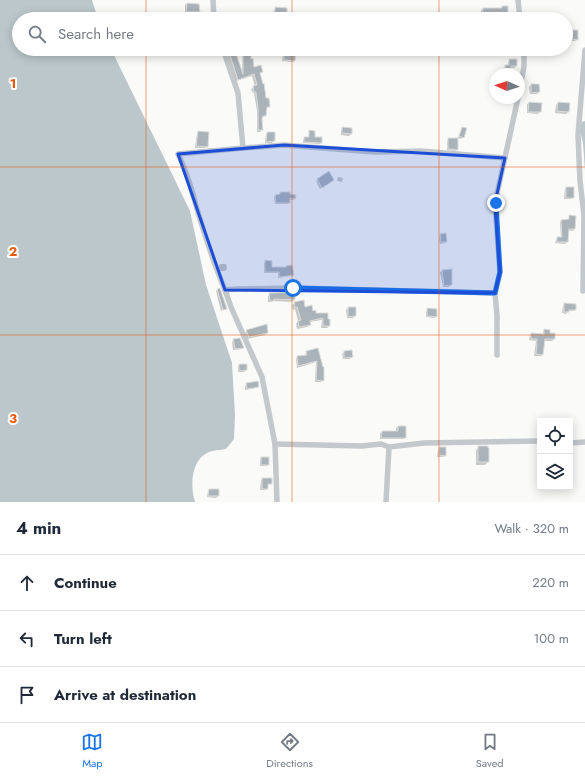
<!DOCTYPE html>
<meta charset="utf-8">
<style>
:root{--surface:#fff;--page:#f6f6f7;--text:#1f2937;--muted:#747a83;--line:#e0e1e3;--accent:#1a73e8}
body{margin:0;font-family:Jost,sans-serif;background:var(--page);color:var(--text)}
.controls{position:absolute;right:12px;bottom:12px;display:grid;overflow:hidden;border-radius:0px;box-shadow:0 2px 10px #0003}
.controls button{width:36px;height:36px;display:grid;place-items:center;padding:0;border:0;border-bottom:1px solid var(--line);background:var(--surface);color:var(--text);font:20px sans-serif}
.compass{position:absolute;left:489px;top:68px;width:36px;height:36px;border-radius:50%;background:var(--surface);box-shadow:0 2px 10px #0003;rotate:273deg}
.stop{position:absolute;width:12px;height:12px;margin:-9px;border:3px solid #1a73e8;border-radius:50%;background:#fff}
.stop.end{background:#1a73e8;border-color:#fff;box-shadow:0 1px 4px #0008}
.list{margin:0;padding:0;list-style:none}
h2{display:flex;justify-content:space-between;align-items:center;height:52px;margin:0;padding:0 16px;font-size:17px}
h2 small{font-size:13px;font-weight:400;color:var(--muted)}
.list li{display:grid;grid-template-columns:26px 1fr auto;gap:12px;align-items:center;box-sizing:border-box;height:56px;padding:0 16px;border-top:1px solid var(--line)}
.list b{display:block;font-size:15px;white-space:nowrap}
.list em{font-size:13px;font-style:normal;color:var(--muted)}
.icon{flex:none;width:22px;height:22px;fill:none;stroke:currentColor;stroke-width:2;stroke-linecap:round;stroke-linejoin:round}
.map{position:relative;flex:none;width:585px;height:502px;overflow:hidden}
.search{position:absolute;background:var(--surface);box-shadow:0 2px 10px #0003;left:12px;right:12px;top:12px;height:44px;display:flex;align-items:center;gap:10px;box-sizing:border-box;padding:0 14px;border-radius:22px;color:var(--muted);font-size:15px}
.sheet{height:220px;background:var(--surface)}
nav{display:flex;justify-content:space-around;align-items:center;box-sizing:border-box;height:56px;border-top:1px solid var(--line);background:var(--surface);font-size:11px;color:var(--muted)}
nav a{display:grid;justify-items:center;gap:2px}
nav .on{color:var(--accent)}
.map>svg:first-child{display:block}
.water{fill:#bbc7cb}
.shadow{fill:#0003}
.building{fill:#aab3b9;stroke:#dcdcda}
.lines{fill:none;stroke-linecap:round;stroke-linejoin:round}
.minor{stroke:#c3c8cc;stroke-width:5.5}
.route{stroke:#1a73e8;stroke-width:5}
.marked{fill:#1d4ed8;fill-opacity:0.2;stroke:#1d4ed8;stroke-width:3;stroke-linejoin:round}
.grid{fill:none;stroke:#e8590c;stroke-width:1;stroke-opacity:0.55}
.grid-label{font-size:13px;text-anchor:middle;font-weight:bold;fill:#e8590c;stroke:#fff;stroke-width:4;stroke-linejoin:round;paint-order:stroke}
</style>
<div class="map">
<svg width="585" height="502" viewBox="0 0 585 502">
<rect width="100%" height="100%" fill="#fafaf8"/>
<g class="water">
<path d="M0 0H92L98 19H19V49H111L190 211 206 285 232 363 235 415 234 439 226 449C221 450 212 450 207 453 191 461 190 486 195 502H0Z"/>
<polygon points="585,121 585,171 583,143 578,123"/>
</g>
<g class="shadow">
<polygon points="187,4 198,5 199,12 197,13 185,13 185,5"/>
<polygon points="502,7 507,17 505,19 481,19 481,10 483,9 500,9"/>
<polygon points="276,8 286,15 284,17 273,16 274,10"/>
<polygon points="124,17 125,19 115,19"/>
<polygon points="572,31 577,39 575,41 570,41 571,32"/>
<polygon points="243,49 250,49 250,60 253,68 262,72 260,74 265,99 269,107 266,109 265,116 262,118 262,130 260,132 257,132 257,111 254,93 253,93 251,89 255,87 252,76 236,81 227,55 234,52 242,72"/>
<polygon points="284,52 294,60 293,62 282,61 283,54"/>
<polygon points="510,60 516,66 514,68 510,68 510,74 503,74 503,68 508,66 508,62"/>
<polygon points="531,85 539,92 537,94 530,94 529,87"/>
<polygon points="529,103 540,112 538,114 527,113 527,104"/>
<polygon points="558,103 569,104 568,112 566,114 555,113 556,105"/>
<polygon points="343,128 351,134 349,136 341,135 341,130"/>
<polygon points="462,128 463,137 461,139 458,138"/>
<polygon points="310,131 314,138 321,143 320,144 303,143 303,140 308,138"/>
<polygon points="199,132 207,146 205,148 195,148 197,134"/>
<polygon points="268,133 274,141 272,143 265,143 266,134"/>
<polygon points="449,139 457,149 455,151 447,150 447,141"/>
<polygon points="329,173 333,180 320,189 316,181"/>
<polygon points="338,177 343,178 342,182 337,181"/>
<polygon points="566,188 573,197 571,199 564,199 565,189"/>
<polygon points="281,193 289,194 294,199 293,200 289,200 288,204 275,204 274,197"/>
<polygon points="570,216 574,229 573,231 568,230 567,242 565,244 555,243 556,240 557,238 561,238 560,222 562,221 568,220"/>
<polygon points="441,235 446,241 445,243 440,244 439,237"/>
<polygon points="266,261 271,268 293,275 291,276 278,278 278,273 264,273 264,263"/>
<polygon points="220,264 226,264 227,269 225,271 220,271 219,266"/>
<polygon points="451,270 451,285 449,287 443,287 440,272 442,271"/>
<polygon points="218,290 226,308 221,311 216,291"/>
<polygon points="270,294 294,300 292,302 273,301 271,302 268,302 268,296"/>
<polygon points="295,303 327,320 329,326 327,328 321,328 322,320 309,322 310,325 307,327 297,329 296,324 298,321 295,309 293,310 292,305"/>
<polygon points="565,304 575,310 573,311 568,311 566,314 562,313 563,306"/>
<polygon points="348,308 355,316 353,318 347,318 346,310"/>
<polygon points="428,309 436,316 434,318 426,317 426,311"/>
<polygon points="544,330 549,334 554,334 554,339 552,341 544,341 542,354 541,356 534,356 536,341 529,340 530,335 532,334 542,335"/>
<polygon points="247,331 267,333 265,335 247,339 245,333"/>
<polygon points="234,340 243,348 242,349 233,350 232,342"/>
<polygon points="317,350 323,380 321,382 315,382 316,362 297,368 296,359 297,357 306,356 305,354 307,352"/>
<polygon points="344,352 352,357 350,359 343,359 342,354"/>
<polygon points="239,365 246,370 244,372 238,372 238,367"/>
<polygon points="247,384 258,387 256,388 245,390 245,386"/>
<polygon points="398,427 405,438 403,439 380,439 380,433 382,432 396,432 396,428"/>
<polygon points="479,447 488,462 485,465 476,465 476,450"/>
<polygon points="439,448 445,455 443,457 437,457 438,450"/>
<polygon points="262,458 268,464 267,466 260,466 260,459"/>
<polygon points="262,479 271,484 267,485 267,489 266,490 260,490 261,480"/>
<polygon points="209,490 218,496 216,498 207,497 208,491"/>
</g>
<g class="building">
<polygon points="187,3 199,4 200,12 186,12"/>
<polygon points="502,6 508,6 508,18 482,18 483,8 502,8"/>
<polygon points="275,7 287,8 287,15 275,14"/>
<polygon points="572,30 578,30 578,40 572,39"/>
<polygon points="243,49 251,49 251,59 253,58 254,67 261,65 263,72 260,73 263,84 264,83 266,98 269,98 270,107 267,107 266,116 263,116 262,119 263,130 258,130 258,108 256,92 254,92 253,86 257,85 254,74 238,80 229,52 235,50 243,74"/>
<polygon points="284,51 296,52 295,61 284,60"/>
<polygon points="509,59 517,59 517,66 511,66 511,74 505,74 505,65 509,65"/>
<polygon points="531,84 539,84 540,92 531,93"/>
<polygon points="529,102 542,103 541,112 528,112"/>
<polygon points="558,102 570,103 569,112 557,111"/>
<polygon points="342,127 352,128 352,134 342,133"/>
<polygon points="462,127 467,128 464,138 459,136"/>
<polygon points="309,130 315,131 315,137 322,137 322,143 304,142 304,137 309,137"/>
<polygon points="198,131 209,132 208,147 196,146"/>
<polygon points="267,132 275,132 275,141 266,142"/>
<polygon points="448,138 458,138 458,150 448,149"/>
<polygon points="329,171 334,180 322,188 317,179"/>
<rect x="566" y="187" width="8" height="11"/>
<polygon points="280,192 290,192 290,194 296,195 295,199 290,198 290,203 276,203 275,195 280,194"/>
<polygon points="569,215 576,216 575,229 569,229 568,242 557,242 557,237 562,237 561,220 569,219"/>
<polygon points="446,233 447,242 441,242 440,234"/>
<polygon points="265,260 272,261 272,267 286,267 286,266 292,265 294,275 279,277 279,272 265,272"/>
<polygon points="452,269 452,285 444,286 442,270"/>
<polygon points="220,288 227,309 223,310 217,289"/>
<polygon points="295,292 295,300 274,299 274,301 270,301 269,293"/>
<polygon points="304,300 305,307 312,305 313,311 316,310 316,313 328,313 328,319 330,319 330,326 323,326 323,318 310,321 311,325 299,327 298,321 301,320 297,307 295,308 294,302"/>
<polygon points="564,303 576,304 576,310 569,310 569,312 564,312"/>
<polygon points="348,307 356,307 356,316 348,317"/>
<polygon points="427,308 437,309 437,317 427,316"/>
<polygon points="267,324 268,333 249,337 246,330"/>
<polygon points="544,329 550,330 550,333 555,333 555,339 545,339 543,355 536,354 537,339 531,339 531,333 544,334"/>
<polygon points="240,338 244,348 235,349 233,339"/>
<polygon points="318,348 323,367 324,367 324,381 316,380 317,361 298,366 297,356 307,355 306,351"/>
<polygon points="352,350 353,357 344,358 344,351"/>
<polygon points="239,364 247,364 247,370 239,371"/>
<polygon points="258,381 259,387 247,389 246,383"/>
<polygon points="398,426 406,426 406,438 381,438 382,431 398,431"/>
<polygon points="478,446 488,446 488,448 489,448 489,462 478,462"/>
<polygon points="439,447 446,447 446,456 439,455"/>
<rect x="261" y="457" width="8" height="8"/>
<polygon points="262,478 272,478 272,484 268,484 268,489 262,489"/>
<polygon points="209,489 219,489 219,496 208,496"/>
</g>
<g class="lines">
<g class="minor">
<polyline points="213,0 214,19"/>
<polyline points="518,0 520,19"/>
<polyline points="223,49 238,93 243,148"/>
<polyline points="519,92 524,67 524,49"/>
<path d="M225 290C214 264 205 236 197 209 192 190 187 172 178 154L243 148 284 145 374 152 421 151 505 158"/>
<polyline points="583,291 584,215 580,181 578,135 585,50"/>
<polyline points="497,355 497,316 495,293 500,272 495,203 518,98"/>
<polyline points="570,443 585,442"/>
<polyline points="275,444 362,446 381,444 389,447 424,443 540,441"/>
<polyline points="277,502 275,444 262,377 231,307 225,290 237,289 293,288 495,293"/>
<polyline points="386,502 389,447"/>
</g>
</g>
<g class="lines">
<polyline class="route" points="293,288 495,293 500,272 496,203"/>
</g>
<path class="marked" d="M284 145 505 158 495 203 500 272 495 293 225 290 178 154Z"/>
<path class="grid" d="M146 0V19M292 0V19M439 0V19M146 49V502M292 49V502M439 49V502M0 167H585M0 335H585"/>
<g class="grid-label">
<text x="13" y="88">1</text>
<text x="13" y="256">2</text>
<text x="13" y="423">3</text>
</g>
</svg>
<div class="controls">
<button><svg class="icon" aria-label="locate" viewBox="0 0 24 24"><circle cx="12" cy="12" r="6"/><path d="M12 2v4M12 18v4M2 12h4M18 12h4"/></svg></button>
<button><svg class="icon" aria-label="layers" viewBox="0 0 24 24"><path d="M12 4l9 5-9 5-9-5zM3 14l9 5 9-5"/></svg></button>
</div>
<svg class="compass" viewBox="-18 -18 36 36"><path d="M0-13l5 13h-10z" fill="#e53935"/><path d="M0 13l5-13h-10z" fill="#747a83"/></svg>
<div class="stop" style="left:293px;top:288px"></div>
<div class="stop end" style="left:496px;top:203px"></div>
<div class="search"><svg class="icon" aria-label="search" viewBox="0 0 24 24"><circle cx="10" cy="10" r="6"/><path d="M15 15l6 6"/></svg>Search here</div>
</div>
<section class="sheet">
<h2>4 min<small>Walk · 320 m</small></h2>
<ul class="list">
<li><svg class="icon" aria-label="ahead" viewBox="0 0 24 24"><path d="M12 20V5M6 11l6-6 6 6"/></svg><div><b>Continue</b></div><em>220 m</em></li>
<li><svg class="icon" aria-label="left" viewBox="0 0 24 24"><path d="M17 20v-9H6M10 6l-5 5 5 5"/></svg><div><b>Turn left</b></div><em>100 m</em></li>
<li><svg class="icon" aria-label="arrive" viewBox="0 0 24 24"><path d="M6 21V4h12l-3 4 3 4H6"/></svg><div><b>Arrive at destination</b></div></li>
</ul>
</section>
<nav>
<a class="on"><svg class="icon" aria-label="map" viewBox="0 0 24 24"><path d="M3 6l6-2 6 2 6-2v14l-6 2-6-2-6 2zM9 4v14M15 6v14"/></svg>Map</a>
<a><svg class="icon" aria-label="directions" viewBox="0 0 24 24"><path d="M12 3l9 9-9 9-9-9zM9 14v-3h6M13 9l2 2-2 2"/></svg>Directions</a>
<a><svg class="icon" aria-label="saved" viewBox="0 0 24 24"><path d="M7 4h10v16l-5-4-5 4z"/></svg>Saved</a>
</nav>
